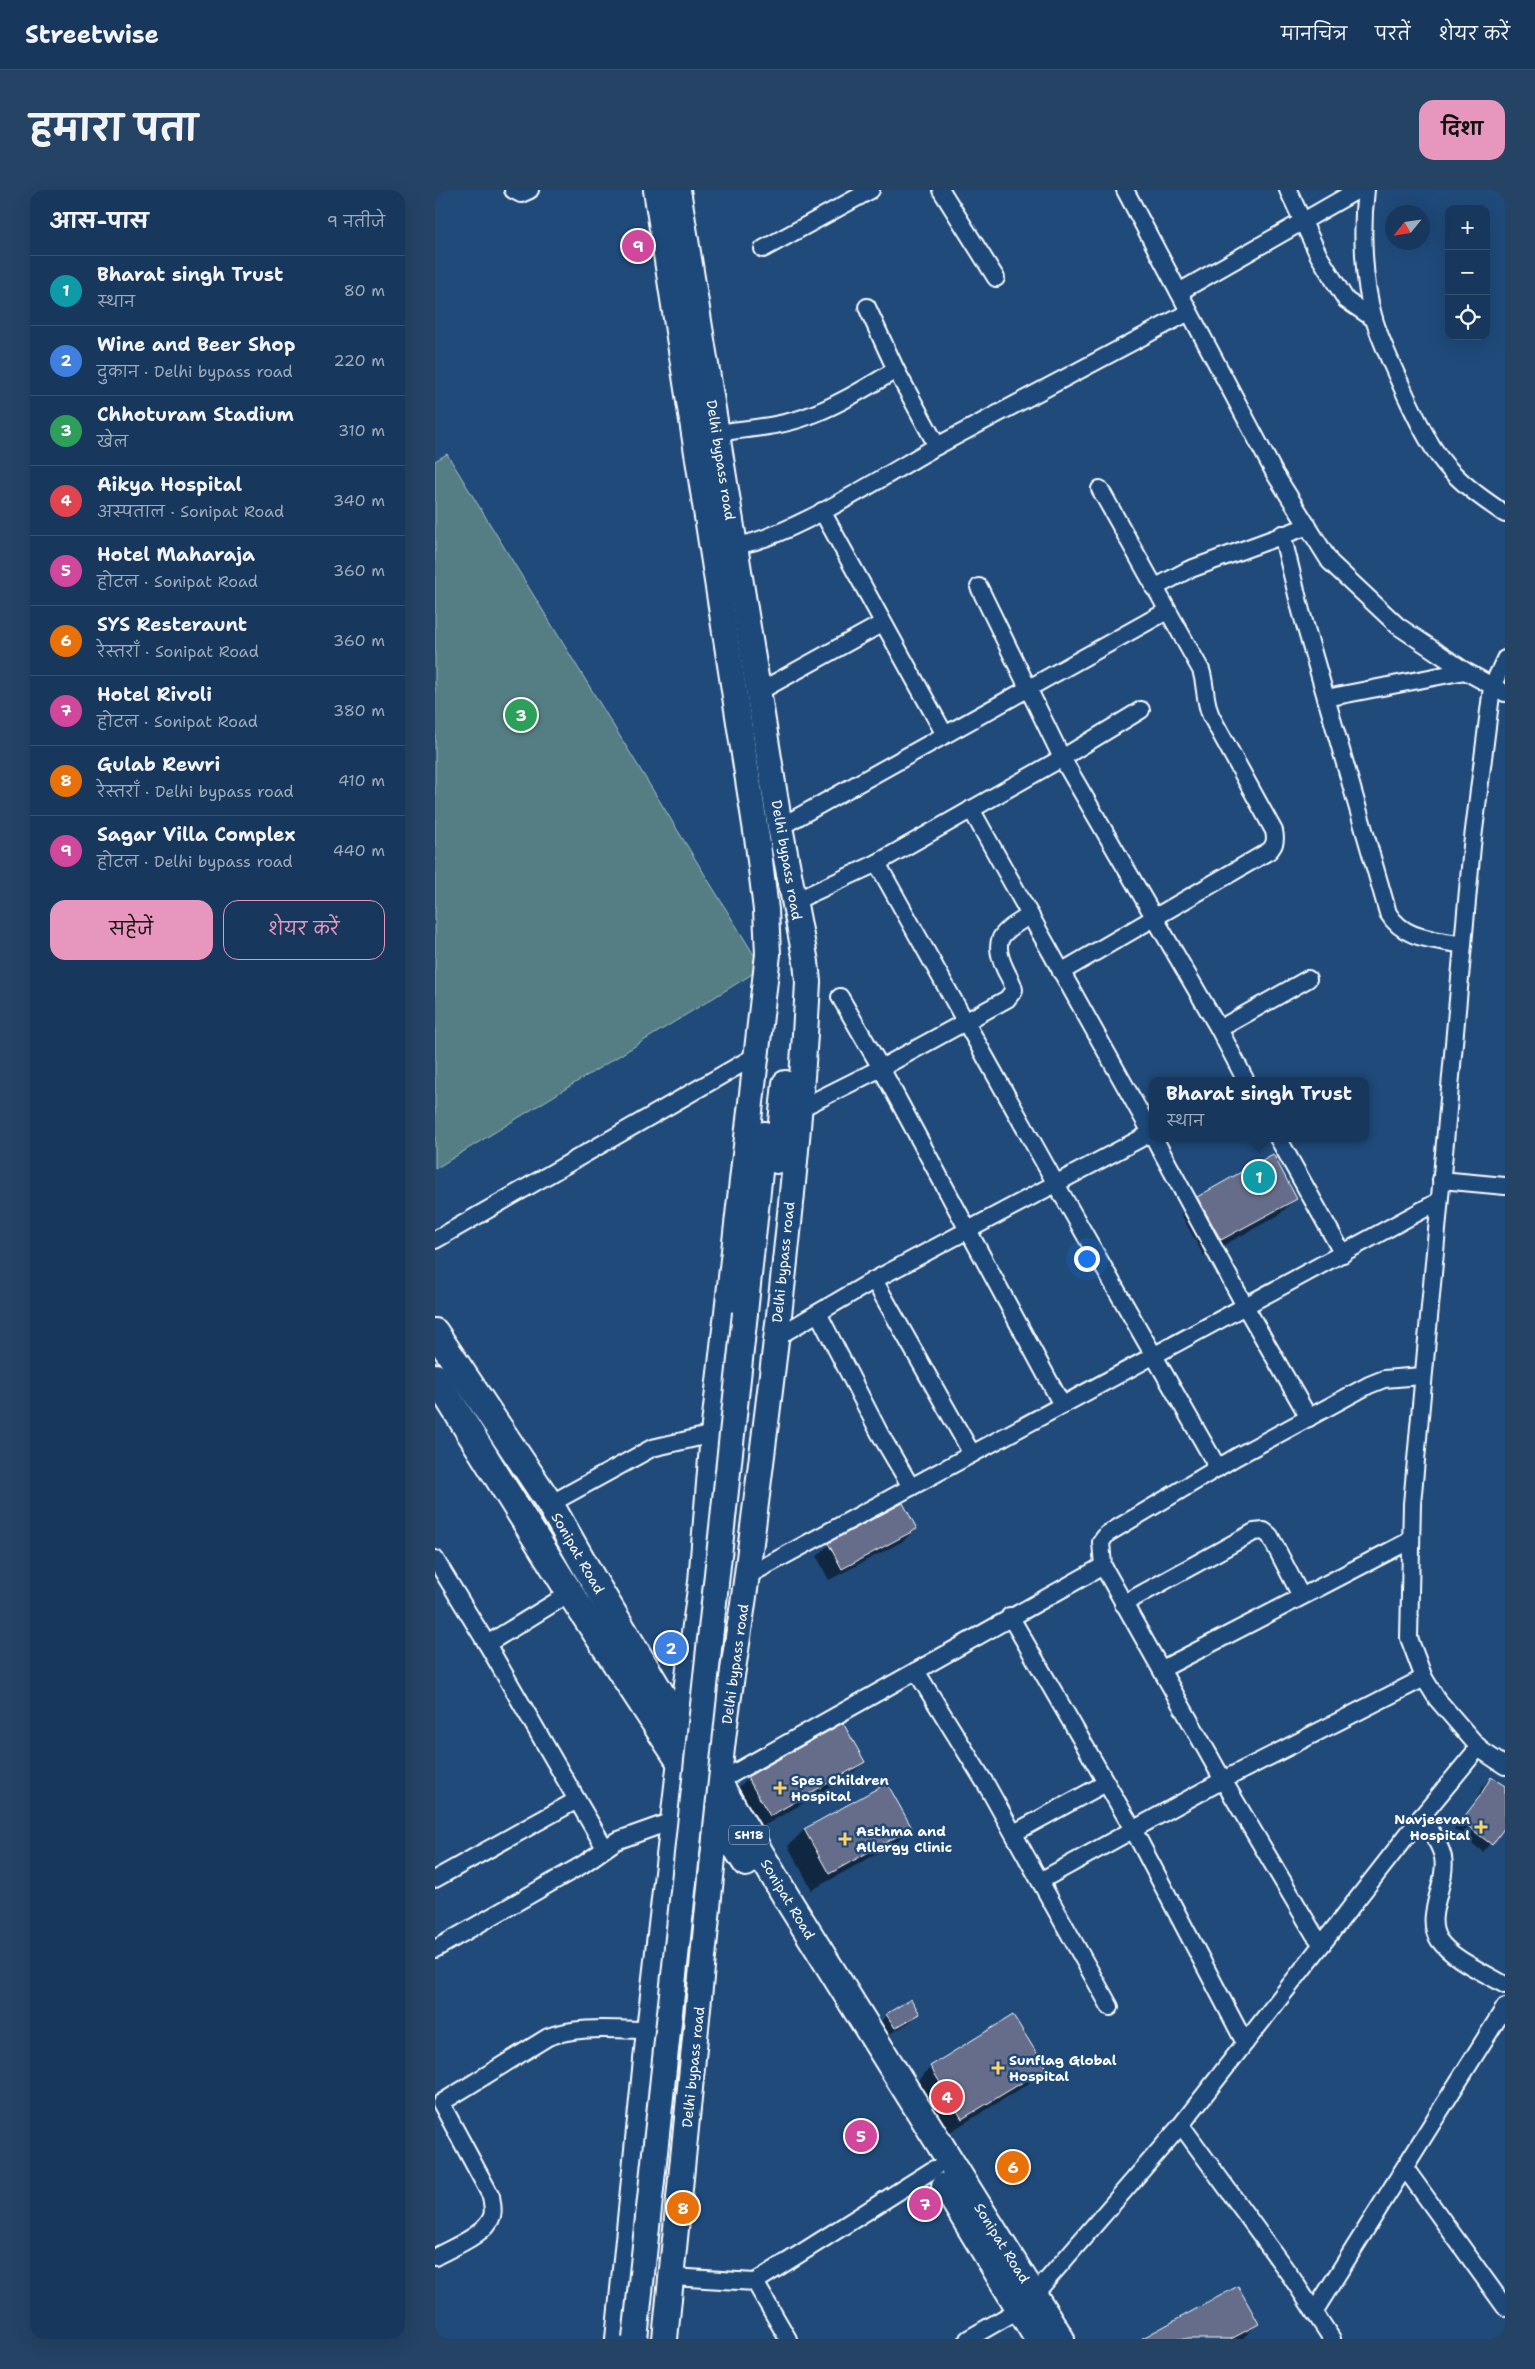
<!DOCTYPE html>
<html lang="hi">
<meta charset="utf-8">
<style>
:root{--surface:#17385c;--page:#244365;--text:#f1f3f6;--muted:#9eacbb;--line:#365272;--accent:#e797bd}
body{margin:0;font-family:"Shantell Sans","Playpen Sans Deva",sans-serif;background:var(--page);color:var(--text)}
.controls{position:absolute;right:15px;top:15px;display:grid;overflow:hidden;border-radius:10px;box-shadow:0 5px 20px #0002}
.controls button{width:45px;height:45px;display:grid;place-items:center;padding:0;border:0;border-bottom:1px solid var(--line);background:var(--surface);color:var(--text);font:25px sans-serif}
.compass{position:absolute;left:950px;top:15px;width:45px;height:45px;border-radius:50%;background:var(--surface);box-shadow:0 5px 20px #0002;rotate:240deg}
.you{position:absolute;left:651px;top:1068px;width:18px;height:18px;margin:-12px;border:4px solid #fff;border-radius:50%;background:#1a73e8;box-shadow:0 0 0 8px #1a73e833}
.badge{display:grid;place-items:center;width:32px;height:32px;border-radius:50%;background:var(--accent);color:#fff;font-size:16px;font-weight:700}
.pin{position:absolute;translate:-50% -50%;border:2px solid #fff;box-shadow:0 1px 5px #0006}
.popup{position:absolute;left:714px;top:887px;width:220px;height:65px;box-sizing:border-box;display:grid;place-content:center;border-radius:10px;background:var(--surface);filter:drop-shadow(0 1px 4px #0005);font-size:16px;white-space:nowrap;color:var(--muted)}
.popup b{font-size:19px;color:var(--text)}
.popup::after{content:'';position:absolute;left:50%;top:100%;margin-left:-10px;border:10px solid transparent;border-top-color:var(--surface)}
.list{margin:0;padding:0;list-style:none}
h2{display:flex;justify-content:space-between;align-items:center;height:65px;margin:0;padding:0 20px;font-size:21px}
h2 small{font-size:16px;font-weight:400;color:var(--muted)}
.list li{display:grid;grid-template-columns:32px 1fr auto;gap:15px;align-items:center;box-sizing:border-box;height:70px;padding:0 20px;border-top:1px solid var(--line)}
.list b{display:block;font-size:19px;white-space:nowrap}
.list p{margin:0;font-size:16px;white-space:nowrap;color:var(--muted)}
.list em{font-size:16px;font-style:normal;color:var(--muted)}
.actions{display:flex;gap:10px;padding:15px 20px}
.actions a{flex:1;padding:11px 0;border:1px solid var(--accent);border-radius:15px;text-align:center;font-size:18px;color:var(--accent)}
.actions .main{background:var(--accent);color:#111}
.icon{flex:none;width:28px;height:28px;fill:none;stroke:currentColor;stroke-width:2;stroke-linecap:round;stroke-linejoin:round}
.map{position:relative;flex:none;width:1070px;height:2149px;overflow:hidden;border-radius:15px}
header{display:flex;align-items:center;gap:30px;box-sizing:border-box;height:70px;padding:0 25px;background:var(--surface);border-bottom:1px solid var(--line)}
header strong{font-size:24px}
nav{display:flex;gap:28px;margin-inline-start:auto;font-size:18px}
.intro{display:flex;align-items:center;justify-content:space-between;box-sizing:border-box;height:120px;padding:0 30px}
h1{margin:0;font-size:35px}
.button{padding:12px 22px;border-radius:15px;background:var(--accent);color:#111;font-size:18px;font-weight:700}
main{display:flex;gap:30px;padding:0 30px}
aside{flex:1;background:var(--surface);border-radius:15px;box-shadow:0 5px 20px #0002}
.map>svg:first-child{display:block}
.green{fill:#557e84;stroke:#aabec2}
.shadow{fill:#0007}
.building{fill:#666d8b;stroke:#fff}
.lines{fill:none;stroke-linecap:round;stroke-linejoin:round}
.minor-casing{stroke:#fff;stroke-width:20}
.secondary-casing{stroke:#fff;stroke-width:28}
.primary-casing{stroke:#fff;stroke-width:30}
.minor{stroke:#1f4a7a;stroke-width:16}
.secondary{stroke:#1f4a7a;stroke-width:24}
.primary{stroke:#1f4a7a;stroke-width:26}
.secondary-bridge-casing{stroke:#fff;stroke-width:28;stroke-linecap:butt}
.secondary-bridge{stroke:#1f4a7a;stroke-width:24}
.poi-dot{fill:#ffd166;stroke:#1f4a7a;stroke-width:2}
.labels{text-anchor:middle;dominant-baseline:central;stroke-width:5;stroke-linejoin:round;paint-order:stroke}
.shield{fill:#1f4a7a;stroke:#bcc9d7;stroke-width:1}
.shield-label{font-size:12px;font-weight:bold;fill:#fff}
.street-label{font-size:14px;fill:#fff;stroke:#1f4a7a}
.poi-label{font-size:14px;font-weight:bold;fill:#fff;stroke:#1f4a7a;text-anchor:start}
</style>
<header>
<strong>Streetwise</strong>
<nav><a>मानचित्र</a><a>परतें</a><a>शेयर करें</a></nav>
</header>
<div class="intro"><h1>हमारा पता</h1><a class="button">दिशा</a></div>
<main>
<aside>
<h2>आस-पास<small>9 नतीजे</small></h2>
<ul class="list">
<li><span class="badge" style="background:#0f9aa8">1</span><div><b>Bharat singh Trust</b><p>स्थान</p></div><em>80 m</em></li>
<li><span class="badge" style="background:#3f7fe0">2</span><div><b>Wine and Beer Shop</b><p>दुकान · Delhi bypass road</p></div><em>220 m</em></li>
<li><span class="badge" style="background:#2e9e5b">3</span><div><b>Chhoturam Stadium</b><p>खेल</p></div><em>310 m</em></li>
<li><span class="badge" style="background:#e0444e">4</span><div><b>Aikya Hospital</b><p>अस्पताल · Sonipat Road</p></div><em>340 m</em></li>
<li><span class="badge" style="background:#d1479c">5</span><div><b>Hotel Maharaja</b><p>होटल · Sonipat Road</p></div><em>360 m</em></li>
<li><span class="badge" style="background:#e8710a">6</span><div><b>SYS Resteraunt</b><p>रेस्तराँ · Sonipat Road</p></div><em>360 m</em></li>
<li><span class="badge" style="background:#d1479c">7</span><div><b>Hotel Rivoli</b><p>होटल · Sonipat Road</p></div><em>380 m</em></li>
<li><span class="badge" style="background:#e8710a">8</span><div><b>Gulab Rewri</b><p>रेस्तराँ · Delhi bypass road</p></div><em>410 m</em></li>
<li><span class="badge" style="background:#d1479c">9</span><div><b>Sagar Villa Complex</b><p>होटल · Delhi bypass road</p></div><em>440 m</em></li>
</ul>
<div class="actions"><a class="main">सहेजें</a><a>शेयर करें</a></div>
</aside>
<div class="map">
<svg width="1070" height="2149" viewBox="0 0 1070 2149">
<rect width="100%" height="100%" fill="#1f4a7a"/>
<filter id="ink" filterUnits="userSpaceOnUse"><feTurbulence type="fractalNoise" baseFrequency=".02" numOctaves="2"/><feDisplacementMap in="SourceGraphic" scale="10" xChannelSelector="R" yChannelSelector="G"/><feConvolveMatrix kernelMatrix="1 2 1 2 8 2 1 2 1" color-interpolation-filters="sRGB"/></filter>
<g filter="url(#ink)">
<polygon class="green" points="12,264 327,778 0,979 0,271"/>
<g class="shadow">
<polygon points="763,1008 861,1008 844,1025 769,1066 746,1024"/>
<polygon points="481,1339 468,1351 394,1390 382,1367 394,1354"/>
<polygon points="429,1572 412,1588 318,1642 297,1604 313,1588"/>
<polygon points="1056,1588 1070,1597 1070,1635 1048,1662 1019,1639 1038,1615 1048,1596"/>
<polygon points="451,1594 476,1637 459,1654 377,1700 353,1656 369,1640"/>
<polygon points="483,1824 475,1832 451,1846 444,1833 452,1825"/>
<polygon points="578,1827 609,1878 593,1894 510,1945 479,1894 496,1877"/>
<polygon points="822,2134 807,2149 708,2149"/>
</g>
<g class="building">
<polygon points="838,964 862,1009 786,1050 762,1007"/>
<polygon points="468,1313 482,1339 407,1379 393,1353"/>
<polygon points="408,1533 430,1572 335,1626 312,1587"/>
<polygon points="1056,1587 1070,1596 1070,1637 1057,1655 1026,1631 1045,1606"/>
<polygon points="452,1593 477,1638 394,1684 369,1639"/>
<polygon points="476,1809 485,1824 460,1838 451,1824"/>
<polygon points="578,1825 611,1878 527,1929 495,1876"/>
<polygon points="803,2096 824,2134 796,2149 706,2149"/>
</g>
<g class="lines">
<defs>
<g id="minor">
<polyline points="78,0 86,4 95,0"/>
<polyline points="506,0 561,88"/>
<polyline points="690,0 840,284 895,372 963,436 1030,481 1070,503"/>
<polyline points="853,0 884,66 911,110 939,129"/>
<path d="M931 0C926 39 928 91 939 129 947 155 960 181 971 206 984 233 996 260 1016 281 1032 298 1051 311 1070 324"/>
<polyline points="328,59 436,0"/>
<polyline points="744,102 919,2 929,0"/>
<polyline points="432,117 461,180 502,256"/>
<path d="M283 243C313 238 345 237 373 226 404 215 433 196 461 180"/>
<polyline points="387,321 510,545"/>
<path d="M847 344 866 421 953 723C969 750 999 749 1028 755"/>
<path d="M291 356C338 359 457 281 502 256 586 211 670 167 754 122"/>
<polyline points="544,397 627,568 784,839 811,891"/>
<polyline points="719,398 753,380 873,336"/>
<polyline points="1070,469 1057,497 1037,656 977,1314 974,1448 989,1488 1002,1509 1046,1560 1070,1576"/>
<polyline points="323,502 448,433"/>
<polyline points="891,508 1030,481"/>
<polyline points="536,619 718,946"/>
<polyline points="345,637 732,421"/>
<polyline points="442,673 621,994 783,1278"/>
<polyline points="358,712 442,673 627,568 706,520"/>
<path d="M626 782 834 661C840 655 841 650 839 641L776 526C769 510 771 495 766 480L665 299"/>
<polyline points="405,807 446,878 627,1215"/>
<polyline points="784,839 873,789"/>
<path d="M364 919 446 878 572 809 579 800C578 792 573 786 570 779 555 746 569 742 595 725"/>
<polyline points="719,948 810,1116 874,1228"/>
<polyline points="843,948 908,1064"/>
<polyline points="1006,990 1070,996"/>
<polyline points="0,1050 322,865"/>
<polyline points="439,1090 537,1264"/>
<polyline points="383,1123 445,1244 476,1297"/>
<polyline points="340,1148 439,1090 718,942"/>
<polyline points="115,1314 217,1258 278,1244"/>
<polyline points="0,1369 52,1454"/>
<polyline points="312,1386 1004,1011"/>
<polyline points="688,1414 819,1342 829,1341 835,1346 866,1406"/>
<polyline points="575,1426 699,1641 810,1853"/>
<polyline points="727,1479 976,1350"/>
<polyline points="481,1481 552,1596 675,1817"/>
<polyline points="283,1592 668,1376"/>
<polyline points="142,1610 170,1658"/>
<path d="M987 1626C994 1639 1005 1653 1008 1667 1013 1694 988 1726 1004 1750 1018 1770 1049 1782 1070 1795"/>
<polyline points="579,1643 671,1593"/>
<polyline points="0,1689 142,1610 52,1454 135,1403"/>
<polyline points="605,1691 788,1590 989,1488"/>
<polyline points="887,1754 879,1744 788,1590 668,1376 666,1352 672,1344 801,1267 934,1195 949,1189 987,1186"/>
<polyline points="0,1759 147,1675 181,1651 237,1631"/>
<polyline points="746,1935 857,2088 897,2149"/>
<polyline points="970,1978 1070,2117"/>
<path d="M0 2067C16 2058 52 2044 57 2026 59 2020 57 2013 56 2006L6 1913 113 1847C145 1835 180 1840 214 1840"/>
<polyline points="237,2087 320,2092 499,1979"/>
<polyline points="320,2092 353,2149"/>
<polyline points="879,2122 1070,1817"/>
<polyline points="533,2149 585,2119 599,2105 746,1935 987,1626 1044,1557"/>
</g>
<g id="secondary">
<polyline points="342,971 350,893"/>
<polyline points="310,1123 329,944"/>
<polyline points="183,2149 214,1840 245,1570 246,1537 266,1392 278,1244 333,764 331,720 323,654 221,0"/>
<path d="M230 2149 282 1627C284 1546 302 1465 312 1384 337 1188 363 990 373 792L371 772 345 637 243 0"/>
</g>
<g id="primary">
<polyline points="0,1142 115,1314 157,1388 246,1537 283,1592 356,1715 626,2149"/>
<polyline points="0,1187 135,1403 311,1673"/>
<polyline points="510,1996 603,2149"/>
</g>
</defs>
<use href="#minor" class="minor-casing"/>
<use href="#secondary" class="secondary-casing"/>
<use href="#primary" class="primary-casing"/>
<use href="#minor" class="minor"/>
<use href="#secondary" class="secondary"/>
<use href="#primary" class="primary"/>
<defs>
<polyline id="secondary-bridge" points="200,2149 310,1123"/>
</defs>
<use href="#secondary-bridge" class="secondary-bridge-casing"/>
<use href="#secondary-bridge" class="secondary-bridge"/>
</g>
</g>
<g class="poi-dot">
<path d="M342.5 1590.5h5v5h5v5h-5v5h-5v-5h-5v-5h5z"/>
<path d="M1043.5 1629.5h5v5h5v5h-5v5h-5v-5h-5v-5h5z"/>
<path d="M407.5 1641.5h5v5h5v5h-5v5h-5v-5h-5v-5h5z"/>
<path d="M560.5 1870.5h5v5h5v5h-5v5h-5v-5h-5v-5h5z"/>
</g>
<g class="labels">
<rect class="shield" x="294" y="1635.5" width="40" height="19" rx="4"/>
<g class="shield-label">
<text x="314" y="1645">SH18</text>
</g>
<g class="street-label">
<text transform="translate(286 270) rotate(81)">Delhi bypass road</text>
<text transform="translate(352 670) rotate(80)">Delhi bypass road</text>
<text transform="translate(348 1072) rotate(-84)">Delhi bypass road</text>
<text transform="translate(143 1363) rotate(60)">Sonipat Road</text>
<text transform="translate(300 1474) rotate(-82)">Delhi bypass road</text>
<text transform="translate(353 1709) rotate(59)">Sonipat Road</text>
<text transform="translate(258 1877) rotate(-84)">Delhi bypass road</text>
<text transform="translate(567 2053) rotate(58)">Sonipat Road</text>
</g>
<g class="poi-label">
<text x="356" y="1590">Spes Children<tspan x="356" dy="16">Hospital</tspan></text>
<text x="1035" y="1629" text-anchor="end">Navjeevan<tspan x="1035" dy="16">Hospital</tspan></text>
<text x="421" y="1641">Asthma and<tspan x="421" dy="16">Allergy Clinic</tspan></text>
<text x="574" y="1870">Sunflag Global<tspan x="574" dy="16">Hospital</tspan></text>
</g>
</g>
</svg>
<div class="controls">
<button>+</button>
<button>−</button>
<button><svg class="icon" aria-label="locate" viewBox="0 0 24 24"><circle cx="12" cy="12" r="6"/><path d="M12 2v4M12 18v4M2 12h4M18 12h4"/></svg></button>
</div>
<svg class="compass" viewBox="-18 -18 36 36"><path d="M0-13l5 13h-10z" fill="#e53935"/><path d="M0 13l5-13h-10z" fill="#9eacbb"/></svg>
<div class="you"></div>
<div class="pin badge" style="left:824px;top:987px;background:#0f9aa8">1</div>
<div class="popup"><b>Bharat singh Trust</b>स्थान</div>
<div class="pin badge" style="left:236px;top:1458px;background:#3f7fe0">2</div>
<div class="pin badge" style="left:86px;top:525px;background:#2e9e5b">3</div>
<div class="pin badge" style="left:512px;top:1907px;background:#e0444e">4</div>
<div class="pin badge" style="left:426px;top:1946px;background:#d1479c">5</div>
<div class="pin badge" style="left:578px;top:1977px;background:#e8710a">6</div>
<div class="pin badge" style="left:490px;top:2014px;background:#d1479c">7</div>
<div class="pin badge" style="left:248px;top:2018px;background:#e8710a">8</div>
<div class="pin badge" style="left:203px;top:56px;background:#d1479c">9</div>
</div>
</main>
